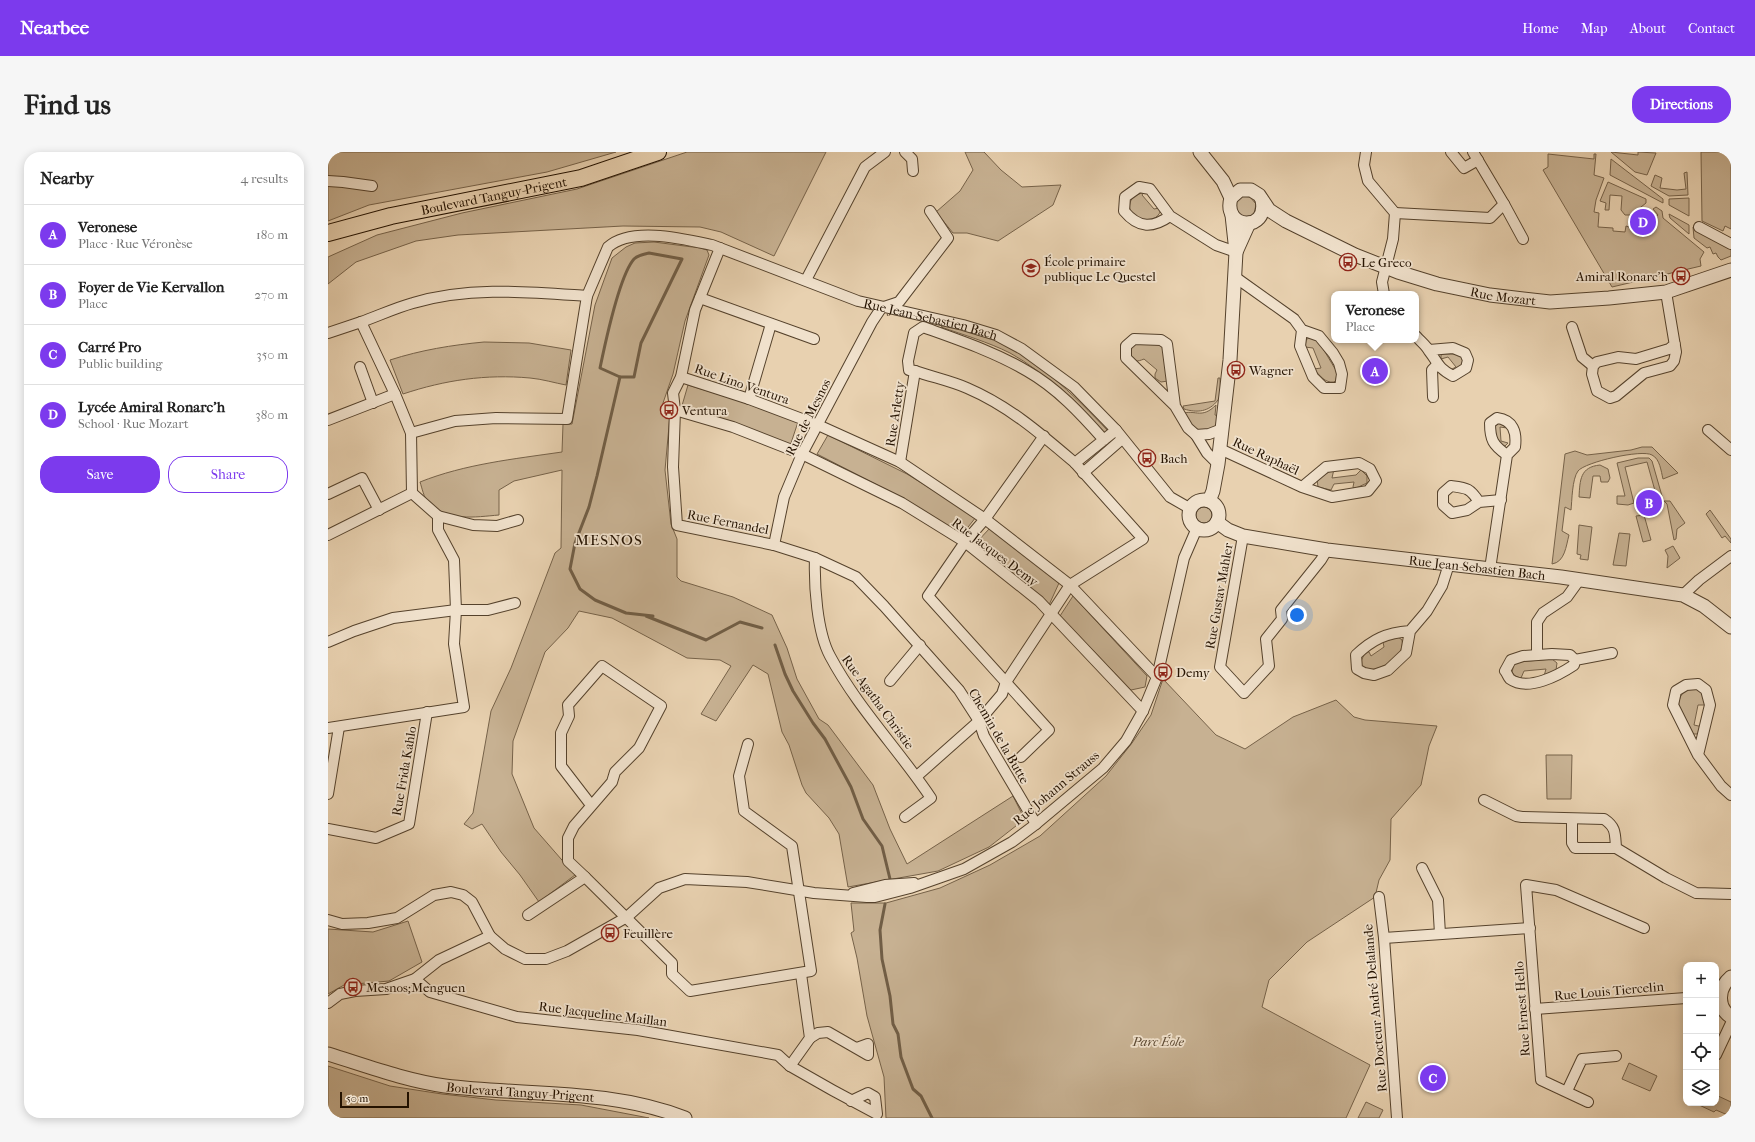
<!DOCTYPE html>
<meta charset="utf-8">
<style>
:root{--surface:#fff;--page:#f6f6f6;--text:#222;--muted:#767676;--line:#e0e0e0;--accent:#7c3aed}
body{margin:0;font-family:"IM FELL French Canon",serif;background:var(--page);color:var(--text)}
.controls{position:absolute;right:12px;bottom:12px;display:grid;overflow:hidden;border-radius:8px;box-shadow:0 2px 10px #0003}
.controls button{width:36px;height:36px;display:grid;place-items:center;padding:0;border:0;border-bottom:1px solid var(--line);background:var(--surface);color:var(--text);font:20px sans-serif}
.scale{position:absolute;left:12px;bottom:10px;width:69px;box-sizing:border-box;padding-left:4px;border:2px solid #241200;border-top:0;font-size:11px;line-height:14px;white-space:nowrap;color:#241200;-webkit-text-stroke:3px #f0e1cc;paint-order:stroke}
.you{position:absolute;left:969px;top:463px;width:14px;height:14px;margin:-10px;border:3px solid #fff;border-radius:50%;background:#1a73e8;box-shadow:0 0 0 6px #1a73e833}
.badge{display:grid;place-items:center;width:26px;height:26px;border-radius:50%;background:var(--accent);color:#fff;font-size:13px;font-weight:700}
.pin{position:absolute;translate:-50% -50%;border:2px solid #fff;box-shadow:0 1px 4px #0006}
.popup{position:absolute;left:1003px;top:139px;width:88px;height:52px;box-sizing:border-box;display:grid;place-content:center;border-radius:8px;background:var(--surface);filter:drop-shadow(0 1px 3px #0005);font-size:13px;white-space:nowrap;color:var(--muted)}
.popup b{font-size:15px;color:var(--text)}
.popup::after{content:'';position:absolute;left:50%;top:100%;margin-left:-8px;border:8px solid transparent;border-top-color:var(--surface)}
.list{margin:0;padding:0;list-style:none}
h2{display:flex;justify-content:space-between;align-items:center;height:52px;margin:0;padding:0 16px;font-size:17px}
h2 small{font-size:13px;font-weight:400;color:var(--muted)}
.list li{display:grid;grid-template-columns:26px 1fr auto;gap:12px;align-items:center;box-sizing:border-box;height:60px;padding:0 16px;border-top:1px solid var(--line)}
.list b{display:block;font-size:15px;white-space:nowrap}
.list p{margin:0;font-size:13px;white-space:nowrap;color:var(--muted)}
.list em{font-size:13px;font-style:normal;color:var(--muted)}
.actions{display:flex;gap:8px;padding:12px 16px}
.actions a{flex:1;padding:9px 0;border:1px solid var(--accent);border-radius:16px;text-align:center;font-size:14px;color:var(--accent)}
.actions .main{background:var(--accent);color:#fff}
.icon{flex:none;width:22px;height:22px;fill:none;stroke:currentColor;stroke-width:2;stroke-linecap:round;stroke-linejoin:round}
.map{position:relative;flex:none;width:1403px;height:966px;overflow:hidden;border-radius:16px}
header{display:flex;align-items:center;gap:24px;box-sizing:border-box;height:56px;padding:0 20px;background:var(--accent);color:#fff}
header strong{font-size:19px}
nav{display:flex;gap:22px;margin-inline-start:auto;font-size:14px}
.intro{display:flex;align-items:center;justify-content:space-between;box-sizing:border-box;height:96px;padding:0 24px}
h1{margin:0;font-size:28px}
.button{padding:10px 18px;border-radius:16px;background:var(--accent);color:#fff;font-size:14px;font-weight:700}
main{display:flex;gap:24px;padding:0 24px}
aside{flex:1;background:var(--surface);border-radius:16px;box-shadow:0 2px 10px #0003}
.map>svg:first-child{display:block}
.green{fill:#c7b192;stroke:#766249}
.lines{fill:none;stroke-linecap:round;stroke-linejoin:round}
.stream{stroke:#715e46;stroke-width:3}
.minor-casing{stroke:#55422c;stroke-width:12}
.tertiary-casing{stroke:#55422c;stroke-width:15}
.primary-casing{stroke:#241200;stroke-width:18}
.minor{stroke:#f0e1cc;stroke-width:10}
.tertiary{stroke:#f0e1cc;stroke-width:13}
.primary{stroke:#e8d1b0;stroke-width:16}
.labels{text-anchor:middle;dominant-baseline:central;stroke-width:3.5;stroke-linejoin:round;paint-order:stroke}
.street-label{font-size:13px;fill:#241200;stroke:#f0e1cc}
.poi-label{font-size:13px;fill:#241200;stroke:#f0e1cc;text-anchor:start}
.park-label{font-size:13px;font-style:italic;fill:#5d4a33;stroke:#f0e1cc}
.quarter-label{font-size:15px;letter-spacing:1px;fill:#241200;stroke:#f0e1cc}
</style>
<header>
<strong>Nearbee</strong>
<nav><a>Home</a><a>Map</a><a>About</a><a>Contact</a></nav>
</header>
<div class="intro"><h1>Find us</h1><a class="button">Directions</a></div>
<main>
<aside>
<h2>Nearby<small>4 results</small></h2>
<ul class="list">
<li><span class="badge">A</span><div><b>Veronese</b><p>Place · Rue Véronèse</p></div><em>180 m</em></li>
<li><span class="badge">B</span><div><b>Foyer de Vie Kervallon</b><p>Place</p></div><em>270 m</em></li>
<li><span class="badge">C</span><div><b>Carré Pro</b><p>Public building</p></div><em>350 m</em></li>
<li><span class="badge">D</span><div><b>Lycée Amiral Ronarc'h</b><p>School · Rue Mozart</p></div><em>380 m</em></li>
</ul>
<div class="actions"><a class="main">Save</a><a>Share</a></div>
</aside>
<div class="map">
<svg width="1403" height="966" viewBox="0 0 1403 966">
<rect width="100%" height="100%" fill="#e8d1b0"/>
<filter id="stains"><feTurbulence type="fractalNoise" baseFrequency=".005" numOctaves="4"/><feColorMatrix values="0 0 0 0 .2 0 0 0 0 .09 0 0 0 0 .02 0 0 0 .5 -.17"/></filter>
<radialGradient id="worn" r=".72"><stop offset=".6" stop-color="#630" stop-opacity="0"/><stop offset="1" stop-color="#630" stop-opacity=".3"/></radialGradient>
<g class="green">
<polygon points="0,0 288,0 219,20 41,53 0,69"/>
<polygon points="359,0 498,0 446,104 393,80 372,75 295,74 130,83 88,89 28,110 0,132 0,105 49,83 134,61 249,37"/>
<polygon points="637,0 656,0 673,18 694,35 733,33 725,53 670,89 639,81 625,81 608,60 632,39 645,18"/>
<polygon points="1283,0 1310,3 1310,0 1328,1 1319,23 1307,20"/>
<polygon points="1373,0 1403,0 1403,77 1397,74 1395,79 1374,69"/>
<polygon points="1220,2 1266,7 1266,2 1268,2 1266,23 1276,26 1268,48 1266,60 1271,61 1270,75 1285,76 1285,79 1297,80 1298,74 1304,76 1310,82 1330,63 1325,57 1328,55 1334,59 1335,66 1376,100 1372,107 1373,114 1284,135 1215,18 1220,15"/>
<polygon points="1283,7 1335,47 1335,51 1282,23"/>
<polygon points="1359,20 1360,43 1341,44 1323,34 1327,23 1334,26 1332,36 1349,38 1358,37 1356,21"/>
<polygon points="1280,30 1318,47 1318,51 1303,63 1297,63 1293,58 1294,44 1282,43 1281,58 1277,58 1278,51 1272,49"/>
<path d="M816 40 814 43 826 57 831 56 833 58C826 79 789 64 806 44Z"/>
<polygon points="914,44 922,45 928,52 926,63 921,66 909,62 908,49"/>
<polygon points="1361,46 1361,64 1341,53 1341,47"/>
<polygon points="1341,62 1361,73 1361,82 1342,66"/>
<polygon points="1365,75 1403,97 1403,104 1393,108 1390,105 1388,101 1385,102 1382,95 1379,96 1366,86"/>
<path d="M326 90 372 96 379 98 381 103 357 169 345 222 335 251 342 263 337 318 343 372 349 387V425L353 429 405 445 444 463 459 496 469 527 491 567 500 573 545 633 562 677 579 712 685 644 694 662 693 670 661 695 610 719 520 735 511 682 501 666 478 641 474 633 461 593 454 580 440 522 425 513 388 569 373 562 403 514 392 508 359 506 284 466 251 459 240 476 217 500 185 589 184 622 206 676 247 723 211 750 192 723 173 700 154 672 144 677 136 672 145 661 163 559 183 516 227 401 233 396 234 318 186 329 171 338V363C147 365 119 370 100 350 96 346 94 336 92 330 137 312 186 307 234 300L235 272H244L267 153 284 106 298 95 307 91Z"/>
<path d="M616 173C629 177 642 179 655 183 705 202 745 242 781 280L777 283C747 253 719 221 682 201 660 190 636 183 613 175Z"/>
<path d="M982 185H988L1009 220 1008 228 1006 230C997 231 992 224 986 217L993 216 985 196 977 195 978 188Z"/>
<path d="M156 190 201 191 243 198 238 233C227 231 214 227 202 226 158 222 117 228 75 242L62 208C93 198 124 193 156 190Z"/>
<path d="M829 191 835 195 840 229 833 230 827 226V222L829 218 816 207C809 210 806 210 802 204V197L808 192Z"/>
<path d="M1116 202H1129L1133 204 1135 210C1132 217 1129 219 1122 218L1128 215 1120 205 1113 207V203Z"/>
<path d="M890 226H892C892 232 894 243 890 248 881 260 869 261 856 257L855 254 887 249Z"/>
<polygon points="360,233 412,249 470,270 462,294 353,257"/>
<path d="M888 253 887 263 891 264C890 276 878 285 867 276 862 273 859 266 856 261 868 258 874 267 888 253Z"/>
<polygon points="1168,271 1173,271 1179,276 1172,275 1173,289 1180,291 1177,294 1173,294 1165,282 1164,277"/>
<polygon points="500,283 579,322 648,365 633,384 569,343 489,302"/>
<path d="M1314 295H1324L1350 321 1335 327C1333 319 1332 307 1324 303 1314 297 1257 310 1250 319 1244 327 1244 349 1243 358L1237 355 1234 379 1241 383C1238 394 1237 410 1224 412L1237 302 1247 299 1259 303 1303 298Z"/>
<polygon points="1310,306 1321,306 1324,309 1334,344 1329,346 1319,310 1297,315 1306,351 1300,353 1289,352 1289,344 1297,344 1289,311"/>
<path d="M1272 313 1280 317 1282 326 1280 330H1273L1272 324H1265L1262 346 1251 345C1252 328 1252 315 1272 313Z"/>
<polygon points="1006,317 1004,326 1028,323 1033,318 1039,324 1039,331 1026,337 1025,335 1026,330 1006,332 1003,338 990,335 989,327"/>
<polygon points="1336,349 1342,349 1357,371 1349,377 1348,387 1346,388 1339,352"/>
<circle cx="876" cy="363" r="8"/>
<polygon points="1382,358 1403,387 1403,391 1397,384 1394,386 1378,362"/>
<polygon points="1316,363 1323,388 1315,390 1308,364"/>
<polygon points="1251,373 1264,375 1260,408 1252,407 1253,403 1249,402"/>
<polygon points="662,376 731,431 721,453 647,392"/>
<polygon points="1291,381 1302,382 1298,414 1285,413"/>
<polygon points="1345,394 1352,406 1339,416 1340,404 1337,398"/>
<polygon points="745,444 819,524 817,535 803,538 732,464"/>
<path d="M1070 485 1074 488C1078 505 1048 523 1033 516V509L1038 499 1041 500 1043 504 1056 495 1055 490Z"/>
<polygon points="1224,507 1229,511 1228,518 1216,524 1218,517 1196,519 1193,526 1187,524 1184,520 1186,512 1190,510"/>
<polygon points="835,527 888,583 917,597 965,565 1008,548 1026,565 1037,568 1109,574 1101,594 1093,633 1063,667 1062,708 1051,728 1047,745 979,790 941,828 934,855 1042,913 1018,966 558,966 556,925 539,864 529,806 523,781 526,779 523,751 558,751 612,736 662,713 712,684 778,624 804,591 823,563"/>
<path d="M1367 536 1374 539 1377 553H1370L1366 573 1375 575 1371 582H1363C1355 566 1342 551 1359 537Z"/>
<polygon points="1218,603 1244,603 1243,647 1219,647"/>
<polygon points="80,769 94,810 61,829 16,833 0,842 0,777 45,780"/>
<polygon points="1301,911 1329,924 1322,939 1294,927"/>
<polygon points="0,914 62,934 114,942 168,948 253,953 321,966 0,966"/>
<polygon points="1388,943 1403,950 1402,964 1388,958 1386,960 1369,952 1388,951"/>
<polygon points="1038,950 1055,958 1051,966 1030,966"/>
</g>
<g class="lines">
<g class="stream">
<path d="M321 101 354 107 313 191 306 225H292L272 216C277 192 291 124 306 107 309 104 316 102 321 101Z"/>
<polyline points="292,225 269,324 261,355 247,391 242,417 252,437 267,448 298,461 325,464 318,464 378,488 412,470 434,476"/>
<polyline points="447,493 457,522 465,539 485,571 497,587 523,635 535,667 554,694 562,727"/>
<polyline points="557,752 552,778 554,807 562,844 565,872 570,882 573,905 585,937 593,944 604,966"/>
</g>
<defs>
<g id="minor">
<polyline points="577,0 584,7 585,19"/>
<polyline points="1038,0 1036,13 1040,29 1067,61 1065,87 1054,130 1056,142"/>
<polyline points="1123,0 1136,16 1150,8"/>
<polyline points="0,29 15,30 44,34"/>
<polyline points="1176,52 1195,87"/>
<polyline points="1067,61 1162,66 1176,52 1145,0"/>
<path d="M842 64C825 76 811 77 796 59L797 45 811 35 822 37 842 64 888 93 908 100"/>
<polyline points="1371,75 1403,92"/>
<polyline points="392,96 367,158 353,225 345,241 347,258 345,315 349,373 446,393 487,406 528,425 556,454 631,538 651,569 656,584 708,672"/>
<polyline points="907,125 966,167 974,178 972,194 985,225 996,236 1012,236 1014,222 1011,211 1005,201 991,184 974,178"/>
<polyline points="478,128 537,15 557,0"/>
<polyline points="1338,140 1348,200 1346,209 1342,214 1316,221 1288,244 1282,246 1269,239 1264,222 1265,214 1269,210 1290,205 1308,207 1341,197 1347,192"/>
<polyline points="372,146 486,187"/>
<polyline points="556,155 571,150 620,86 602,59"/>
<polyline points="1244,175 1254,205 1265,214"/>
<polyline points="0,181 33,170"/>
<path d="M1088 184C1092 189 1098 193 1101 199 1111 212 1110 216 1125 224L1138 216 1140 208 1137 201 1125 196 1101 198"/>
<polyline points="32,215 45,251"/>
<polyline points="353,225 421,247 490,273 572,310 657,367 742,433 829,525"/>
<polyline points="1105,245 1104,218 1109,213"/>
<polyline points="421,247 443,172"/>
<polyline points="847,254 798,206 798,194 806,187 833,188 839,192 847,254 860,276 868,283 879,301 890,312"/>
<polyline points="347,258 405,275 474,302 574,351 637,390 711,449 815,559"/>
<polyline points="0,268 67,242"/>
<polyline points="1380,278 1403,298"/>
<path id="s1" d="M83 281 127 269 168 266 239 267 259 144 280 95C304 74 356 87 384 93L530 149 635 173 668 183 694 197 746 235 788 278 842 345 863 357"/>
<polyline points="868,283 881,282 894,277"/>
<path d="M776 288C753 262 729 236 699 219 667 200 631 188 595 175L586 181 580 209 581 218 587 219C604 225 623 229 639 236 681 254 713 282 747 311L788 278"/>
<polyline points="892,297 974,335 1004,345 1040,339 1048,329 1042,317 1031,311 998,315 974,335"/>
<polyline points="572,310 587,219"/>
<polyline points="755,321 794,287"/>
<polyline points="0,342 34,326 51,358"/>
<path d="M1151 350C1142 336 1139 336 1123 334L1115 341V353L1124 361 1139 358 1151 350 1173 348"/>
<polyline points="110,364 145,373 169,374 190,368"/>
<polyline points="0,383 84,341"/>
<polyline points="915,384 892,515 916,541 941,514 938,487 954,467 953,458 993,408 999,398"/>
<polyline points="446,393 456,345 474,302 544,170 554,155"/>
<path d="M487 406C486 433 489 480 502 504 529 555 571 598 603 646L577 665"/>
<path d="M1162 417 1179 303C1165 293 1162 288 1162 271L1169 266C1185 268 1189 280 1187 295L1179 303"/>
<polyline points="1355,443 1371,428 1403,404"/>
<path d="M1082 479C1058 481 1045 487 1028 503L1029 517 1036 521 1046 523 1060 518 1078 501 1082 479 1099 459 1114 434 1121 412"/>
<polyline points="0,490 26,479 65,466 128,458 160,458 187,451"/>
<path d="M1224 502 1242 503 1247 508 1246 513C1231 523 1200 540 1182 527 1180 525 1179 521 1177 519L1183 508 1195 504Z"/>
<polyline points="1209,503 1209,470 1215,461 1239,445 1252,427"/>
<polyline points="1247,508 1284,501"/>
<polyline points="562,529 592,493"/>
<path d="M0 576 136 555 126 492 128 458 126 408 110 378V364L84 341 83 281 67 242 33 170C50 164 67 156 85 151 141 134 201 140 259 144"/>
<polyline points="1370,603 1382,553 1378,538 1370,532 1358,533 1348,539 1345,553 1370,603 1393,634 1403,643"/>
<polyline points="693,605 721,578 600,444 637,390 657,367 716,284"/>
<polyline points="589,624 651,569 674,542 678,530 742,433 815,387 747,311"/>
<polyline points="0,642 11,575"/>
<path d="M1156 648 1188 664 1194 665 1276 667C1288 675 1287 681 1288 696L1338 726 1368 741 1403 742"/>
<polyline points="263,653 233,614 233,581 241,564 240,553 274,514 333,554 311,596 287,620 284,630 246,674 240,686 240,709 257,725 344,811 344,822 362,839 483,819 464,694 416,659 411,624 420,592"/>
<polyline points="1244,667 1244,691 1247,696 1288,696"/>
<polyline points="0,677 48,686 81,672 99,560"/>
<polyline points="1094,716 1110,748 1112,782"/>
<polyline points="525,741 557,733 586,731"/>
<polyline points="1051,745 1056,786 1069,966"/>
<polyline points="200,763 257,725"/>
<polyline points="0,768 14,772 40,771 69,766 106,743 123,740 135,743 144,750 162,784 177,797 197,807 218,807 239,799 299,765 331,736 357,727 419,730 486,741 539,745 547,745 582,736 636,717 684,690 708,672 775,616 798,589 815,559 829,525 856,406 869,376"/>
<polyline points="1056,786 1202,776"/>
<polyline points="87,827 102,840 189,865 310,878 450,903 462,914 482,886 473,822"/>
<polyline points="0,851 12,842 27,839 58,837 87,827 111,808 162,784"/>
<polyline points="1207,857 1358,846"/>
<polyline points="482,886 490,881 500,880 540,903 540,892 529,896"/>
<polyline points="1388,903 1403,871"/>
<path d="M462 914C491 931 520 947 549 962L547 945 540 941 523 949"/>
<polyline points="1239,939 1254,907 1288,904"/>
<polyline points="1260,950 1213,928 1198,733 1228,738 1316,776"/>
</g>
<g id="tertiary">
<polyline points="872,0 895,29 903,46"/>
<path id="s2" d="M934 48C941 81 894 77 903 46L912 38H923L931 43 941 58 958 69 1027 103 1070 120 1109 132 1162 143 1222 150 1281 146 1338 140 1403 118"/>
<polyline points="908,100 921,71"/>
<circle cx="876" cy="363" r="15"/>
<polyline points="881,349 885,339 890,312 902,208 908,100 904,63"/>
<path id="s3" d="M889 370 900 378 915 384 999 398 1233 425 1355 443 1376 454 1403 475"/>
<path d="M1403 825C1390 836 1388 855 1403 865"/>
<path id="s4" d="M0 902C39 914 76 928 117 934 197 944 280 936 357 966"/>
</g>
<g id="primary">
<path id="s5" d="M0 81 63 64 253 26 330 0"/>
</g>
</defs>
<use href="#minor" class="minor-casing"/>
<use href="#tertiary" class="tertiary-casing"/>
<use href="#primary" class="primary-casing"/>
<use href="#minor" class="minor"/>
<use href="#tertiary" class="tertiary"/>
<use href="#primary" class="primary"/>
</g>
<defs>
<symbol id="bus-ring" viewBox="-11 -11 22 22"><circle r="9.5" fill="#f0e1cc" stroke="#8f2418" stroke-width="1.5"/><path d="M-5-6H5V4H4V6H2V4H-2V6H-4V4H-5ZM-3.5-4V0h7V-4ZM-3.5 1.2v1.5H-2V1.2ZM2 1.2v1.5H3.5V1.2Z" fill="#8f2418"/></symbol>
<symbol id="school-ring" viewBox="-11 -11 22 22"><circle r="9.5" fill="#f0e1cc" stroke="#8f2418" stroke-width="1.5"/><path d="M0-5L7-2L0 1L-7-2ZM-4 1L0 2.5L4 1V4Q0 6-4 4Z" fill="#8f2418"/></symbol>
</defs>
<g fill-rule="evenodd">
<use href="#bus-ring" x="1010" y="100" width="20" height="20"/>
<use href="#school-ring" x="693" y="106" width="20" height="20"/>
<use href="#bus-ring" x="1343" y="114" width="20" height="20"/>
<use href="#bus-ring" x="898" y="208" width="20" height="20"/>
<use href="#bus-ring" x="331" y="248" width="20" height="20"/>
<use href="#bus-ring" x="809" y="296" width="20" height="20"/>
<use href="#bus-ring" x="825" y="510" width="20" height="20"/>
<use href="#bus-ring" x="272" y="771" width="20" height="20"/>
<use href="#bus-ring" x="15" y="825" width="20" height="20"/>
</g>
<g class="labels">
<g class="street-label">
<text stroke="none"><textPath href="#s5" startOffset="170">Boulevard Tanguy-Prigent</textPath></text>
<text stroke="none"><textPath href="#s2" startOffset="369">Rue Mozart</textPath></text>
<text stroke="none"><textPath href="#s1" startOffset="674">Rue Jean-Sebastien Bach</textPath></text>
<text transform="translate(414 232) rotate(19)">Rue Lino Ventura</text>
<text transform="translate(567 262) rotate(-81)">Rue Arletty</text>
<text transform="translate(480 265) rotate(-63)">Rue de Mesnos</text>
<text transform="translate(938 304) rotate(25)">Rue Raphaël</text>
<text transform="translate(400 370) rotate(11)">Rue Fernandel</text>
<text transform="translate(667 400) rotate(37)">Rue Jacques Demy</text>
<text stroke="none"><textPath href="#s3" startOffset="266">Rue Jean-Sebastien Bach</textPath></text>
<text transform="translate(891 444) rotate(-80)">Rue Gustav Mahler</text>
<text transform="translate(550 550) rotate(54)">Rue Agatha Christie</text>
<text transform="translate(671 584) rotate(60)">Chemin de la Butte</text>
<text transform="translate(76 619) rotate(-80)">Rue Frida Kahlo</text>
<text transform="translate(728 636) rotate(-40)">Rue Johann Strauss</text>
<text transform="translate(1281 839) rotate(-5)">Rue Louis Tiercelin</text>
<text transform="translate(1047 856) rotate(-95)">Rue Docteur André Delalande</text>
<text transform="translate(1194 857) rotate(-94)">Rue Ernest Hello</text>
<text transform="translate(275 862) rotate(7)">Rue Jacqueline Maillan</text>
<text stroke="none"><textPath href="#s4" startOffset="197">Boulevard Tanguy-Prigent</textPath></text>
</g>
<g class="poi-label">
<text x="716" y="109">École primaire<tspan x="716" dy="15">publique Le Questel</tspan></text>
<text x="1033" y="110">Le Greco</text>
<text x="1340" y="124" text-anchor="end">Amiral Ronarc'h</text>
<text x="921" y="218">Wagner</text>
<text x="354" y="258">Ventura</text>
<text x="832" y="306">Bach</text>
<text x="848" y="520">Demy</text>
<text x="295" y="781">Feuillère</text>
<text x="38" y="835">Mesnos;Menguen</text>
</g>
<g class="park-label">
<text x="830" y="889">Parc Éole</text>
</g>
<g class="quarter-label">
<text x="281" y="388">MESNOS</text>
</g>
</g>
<rect width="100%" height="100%" filter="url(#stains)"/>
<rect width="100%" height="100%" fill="url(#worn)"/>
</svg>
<div class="controls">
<button>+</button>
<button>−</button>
<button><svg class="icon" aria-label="locate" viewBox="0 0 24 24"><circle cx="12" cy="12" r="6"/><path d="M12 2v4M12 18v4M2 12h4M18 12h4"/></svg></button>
<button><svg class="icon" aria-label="layers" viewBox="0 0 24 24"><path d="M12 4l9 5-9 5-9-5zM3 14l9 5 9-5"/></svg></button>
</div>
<div class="scale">50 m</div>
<div class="you"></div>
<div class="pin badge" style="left:1047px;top:219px">A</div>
<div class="popup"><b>Veronese</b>Place</div>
<div class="pin badge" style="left:1321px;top:351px">B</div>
<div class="pin badge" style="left:1105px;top:926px">C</div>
<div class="pin badge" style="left:1315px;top:70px">D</div>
</div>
</main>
